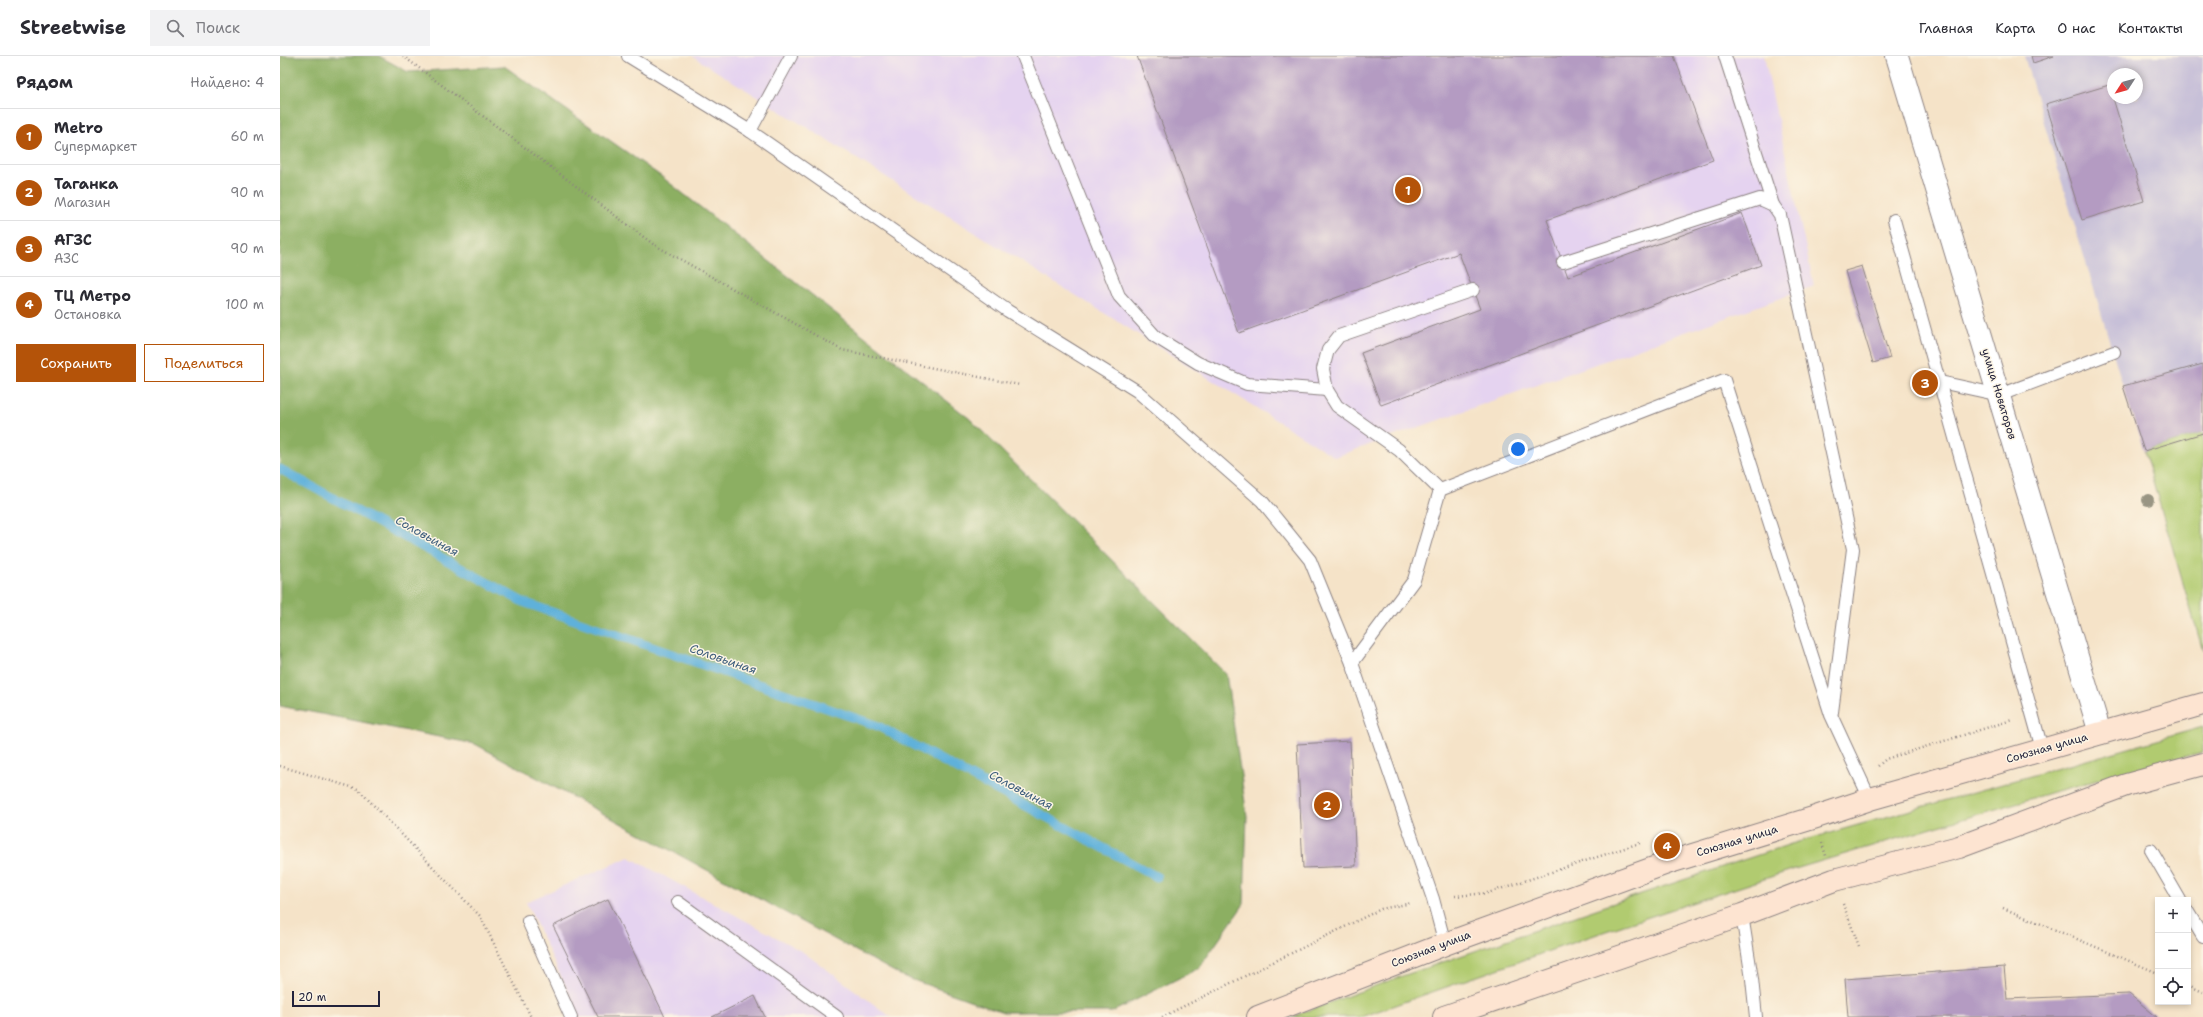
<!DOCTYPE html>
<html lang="ru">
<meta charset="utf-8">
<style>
:root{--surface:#fff;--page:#f2f2f3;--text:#2b2b33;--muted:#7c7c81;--line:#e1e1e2;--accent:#b45309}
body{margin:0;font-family:"Shantell Sans",sans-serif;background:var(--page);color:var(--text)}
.controls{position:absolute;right:12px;bottom:12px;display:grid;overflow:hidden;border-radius:0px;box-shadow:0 2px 6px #0003}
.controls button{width:36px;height:36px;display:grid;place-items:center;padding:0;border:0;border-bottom:1px solid var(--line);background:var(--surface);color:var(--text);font:20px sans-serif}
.compass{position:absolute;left:1827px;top:12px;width:36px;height:36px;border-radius:50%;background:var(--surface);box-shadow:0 2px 6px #0003;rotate:234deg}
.scale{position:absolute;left:12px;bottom:10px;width:88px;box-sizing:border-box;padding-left:4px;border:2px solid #22223b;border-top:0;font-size:11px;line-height:14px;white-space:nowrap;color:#22223b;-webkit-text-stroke:3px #fcf5e5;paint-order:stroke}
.you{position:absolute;left:1238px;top:393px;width:14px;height:14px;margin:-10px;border:3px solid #fff;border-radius:50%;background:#1a73e8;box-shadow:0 0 0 6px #1a73e833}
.badge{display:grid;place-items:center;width:26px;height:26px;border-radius:50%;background:var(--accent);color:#fff;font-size:13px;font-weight:700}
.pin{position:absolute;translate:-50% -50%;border:2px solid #fff;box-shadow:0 1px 4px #0006}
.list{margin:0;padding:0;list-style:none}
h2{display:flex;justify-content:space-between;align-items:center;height:52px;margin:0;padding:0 16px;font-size:17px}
h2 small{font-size:13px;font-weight:400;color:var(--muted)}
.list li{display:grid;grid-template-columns:26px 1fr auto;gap:12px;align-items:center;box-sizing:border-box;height:56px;padding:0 16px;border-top:1px solid var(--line)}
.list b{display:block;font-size:15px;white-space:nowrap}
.list p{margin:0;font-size:13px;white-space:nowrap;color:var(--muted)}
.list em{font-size:13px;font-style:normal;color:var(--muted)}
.actions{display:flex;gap:8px;padding:12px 16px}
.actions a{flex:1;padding:9px 0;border:1px solid var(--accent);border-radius:0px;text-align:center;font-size:14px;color:var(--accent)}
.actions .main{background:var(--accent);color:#fff}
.icon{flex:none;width:22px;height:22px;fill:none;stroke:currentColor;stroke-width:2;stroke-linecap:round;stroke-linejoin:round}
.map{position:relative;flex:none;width:1923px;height:961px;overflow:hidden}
header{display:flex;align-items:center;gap:24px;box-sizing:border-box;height:56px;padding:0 20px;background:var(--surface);border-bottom:1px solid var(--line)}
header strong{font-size:19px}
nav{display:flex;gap:22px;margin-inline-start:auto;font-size:14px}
.search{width:280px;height:36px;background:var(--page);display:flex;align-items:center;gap:10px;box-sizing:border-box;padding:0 14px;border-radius:0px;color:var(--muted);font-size:15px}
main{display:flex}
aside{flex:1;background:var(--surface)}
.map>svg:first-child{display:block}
.built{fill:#e5d3f0}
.industrial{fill:#c7c0d8;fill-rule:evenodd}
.green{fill:#b1cb70;stroke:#6a7656}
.forest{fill:#8caf62;stroke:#57684e}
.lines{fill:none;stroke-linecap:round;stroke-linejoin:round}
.stream{stroke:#5eb1da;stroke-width:9}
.building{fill:#b49bc2}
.lane-casing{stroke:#8c8282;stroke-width:14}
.street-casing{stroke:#8c8282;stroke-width:24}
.secondary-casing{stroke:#8c8282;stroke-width:24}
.path{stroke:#8c8282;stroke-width:2.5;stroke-dasharray:1 3;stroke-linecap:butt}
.lane{stroke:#fff;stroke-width:12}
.street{stroke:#fff;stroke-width:22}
.secondary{stroke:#fde4d1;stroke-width:22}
.tree{fill:#999583}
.labels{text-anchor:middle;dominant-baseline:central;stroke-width:3;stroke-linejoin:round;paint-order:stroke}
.street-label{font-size:11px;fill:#22223b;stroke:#fcf5e5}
.water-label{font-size:12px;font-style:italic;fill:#3a5b7b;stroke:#fcf5e5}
</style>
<header>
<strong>Streetwise</strong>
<div class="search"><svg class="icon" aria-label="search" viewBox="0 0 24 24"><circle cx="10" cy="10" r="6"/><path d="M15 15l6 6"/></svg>Поиск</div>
<nav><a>Главная</a><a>Карта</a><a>О нас</a><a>Контакты</a></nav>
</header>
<main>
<aside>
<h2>Рядом<small>Найдено: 4</small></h2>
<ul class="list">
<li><span class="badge">1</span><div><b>Metro</b><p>Супермаркет</p></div><em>60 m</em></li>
<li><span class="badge">2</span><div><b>Таганка</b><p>Магазин</p></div><em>90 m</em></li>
<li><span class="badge">3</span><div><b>АГЗС</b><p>АЗС</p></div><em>90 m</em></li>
<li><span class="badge">4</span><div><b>ТЦ Метро</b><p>Остановка</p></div><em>100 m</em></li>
</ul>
<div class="actions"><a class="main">Сохранить</a><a>Поделиться</a></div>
</aside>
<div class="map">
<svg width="1923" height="961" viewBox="0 0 1923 961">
<rect width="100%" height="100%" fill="#fcf5e5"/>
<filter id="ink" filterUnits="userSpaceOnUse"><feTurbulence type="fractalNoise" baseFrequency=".025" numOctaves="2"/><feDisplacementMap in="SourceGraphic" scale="8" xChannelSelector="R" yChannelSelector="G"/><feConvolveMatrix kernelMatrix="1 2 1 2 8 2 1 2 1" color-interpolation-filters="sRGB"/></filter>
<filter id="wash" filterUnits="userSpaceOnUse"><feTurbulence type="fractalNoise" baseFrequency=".012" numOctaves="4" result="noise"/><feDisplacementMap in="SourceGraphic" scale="16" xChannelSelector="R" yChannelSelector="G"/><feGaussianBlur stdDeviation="0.9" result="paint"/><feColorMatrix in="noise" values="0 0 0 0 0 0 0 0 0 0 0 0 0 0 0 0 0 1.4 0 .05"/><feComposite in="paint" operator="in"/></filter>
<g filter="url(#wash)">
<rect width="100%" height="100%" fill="#f5e3c8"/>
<g class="built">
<polygon points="412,0 1484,0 1534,230 1055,401"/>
<polygon points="349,801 523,896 611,961 300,961 246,846"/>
</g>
<path class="industrial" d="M1744 0H1923V377L1864 395 1843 330ZM1833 18H1857V42H1833Z"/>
<g class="green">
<polygon points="1923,377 1923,595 1864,395"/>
<polygon points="1923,671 1923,696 1773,736 1515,813 1326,875 1081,961 1011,961 1111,924 1316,853 1511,788"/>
</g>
<polygon class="forest" points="0,0 99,0 128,16 224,10 382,121 690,363 946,618 967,760 964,848 919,912 832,956 723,956 622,920 195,688 0,650"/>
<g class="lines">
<polyline class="stream" points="0,413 243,546 598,670 877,821"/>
</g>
<g id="blocks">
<g class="building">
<polygon points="857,0 1394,0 1433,104 1267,164 1288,221 1462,157 1481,209 1101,349 1081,297 1200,253 1179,197 959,277"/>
<polygon points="1751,0 1774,0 1753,7"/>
<polygon points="1829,29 1864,145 1802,164 1766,48"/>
<polygon points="1582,210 1610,302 1593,307 1565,215"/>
<polygon points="1923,308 1923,377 1864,395 1843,330"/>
<polygon points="1070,685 1076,810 1023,812 1017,688"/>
<polygon points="328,843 385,961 318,961 273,870"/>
<polygon points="1724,911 1727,943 1849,938 1877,961 1568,961 1565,923"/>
<polygon points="475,940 485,961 432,961"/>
</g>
</g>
</g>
<g filter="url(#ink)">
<use href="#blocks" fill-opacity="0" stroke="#8c8282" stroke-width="1"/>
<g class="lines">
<defs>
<g id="lane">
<polyline points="348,0 470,75 728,255 857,335 982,445 1030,504 1072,607 1153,843 1165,888"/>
<polyline points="743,0 839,240 876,281 918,307 967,328 1047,334"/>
<polyline points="1445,0 1493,149"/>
<polyline points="470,75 511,0"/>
<polyline points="1614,164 1762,693"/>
<polyline points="1283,206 1480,143 1493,149 1500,159 1573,493 1552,656"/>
<polyline points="1660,326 1720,339 1834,296"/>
<polyline points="1160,434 1119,394 1057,350 1047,334 1043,313 1048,294 1059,280 1193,234"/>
<polyline points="1072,607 1134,524 1160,434 1444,324 1551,659 1590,743"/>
<polyline points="1871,794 1900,844"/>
<polyline points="398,846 557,961"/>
<polyline points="1908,856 1923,881"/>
<polyline points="1462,859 1472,923 1476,961"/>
<polyline points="248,865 291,961"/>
</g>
<polyline id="street" points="1617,0 1820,677"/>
<g id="secondary">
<polyline points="978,961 1165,888 1390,806 1533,762 1590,743 1923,648"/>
<polyline points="1164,961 1462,859 1554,824 1679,791 1846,729 1923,708"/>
</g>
</defs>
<use href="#lane" class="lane-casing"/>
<use href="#street" class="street-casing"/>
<use href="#secondary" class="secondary-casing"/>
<g class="path">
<polyline points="123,0 373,188 562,294 740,329"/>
<polyline points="0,710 78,733 200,860 251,961"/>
<polyline points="1598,710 1606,703 1732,664"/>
<polyline points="1542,787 1546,800"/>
<polyline points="1175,840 1208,837 1360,787"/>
<polyline points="1563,848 1579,890"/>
<polyline points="1723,852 1878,917"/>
<polyline points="1908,929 1923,936"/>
<polyline points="882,961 1101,853 1132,847"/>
</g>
<use href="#lane" class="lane"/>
<use href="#street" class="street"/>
<use href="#secondary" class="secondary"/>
</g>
<circle class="tree" cx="1868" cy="444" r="6"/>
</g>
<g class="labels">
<g class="street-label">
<text transform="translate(1719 338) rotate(73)">улица Новаторов</text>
<text transform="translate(1767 692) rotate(-16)">Союзная улица</text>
<text transform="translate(1457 785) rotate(-17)">Союзная улица</text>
<text transform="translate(1151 893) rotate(-21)">Союзная улица</text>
</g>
<g class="water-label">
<text transform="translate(147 480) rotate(29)">Соловьиная</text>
<text transform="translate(443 603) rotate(19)">Соловьиная</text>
<text transform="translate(741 734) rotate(28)">Соловьиная</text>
</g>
</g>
</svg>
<div class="controls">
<button>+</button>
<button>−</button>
<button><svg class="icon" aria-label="locate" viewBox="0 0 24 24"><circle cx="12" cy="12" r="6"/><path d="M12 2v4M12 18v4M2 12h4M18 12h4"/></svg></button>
</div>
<svg class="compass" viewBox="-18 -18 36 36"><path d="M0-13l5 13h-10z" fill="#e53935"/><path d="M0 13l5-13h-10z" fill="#7c7c81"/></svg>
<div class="scale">20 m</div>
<div class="you"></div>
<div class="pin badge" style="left:1128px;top:134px">1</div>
<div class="pin badge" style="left:1047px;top:749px">2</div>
<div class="pin badge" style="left:1645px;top:327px">3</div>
<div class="pin badge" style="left:1387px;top:790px">4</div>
</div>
</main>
